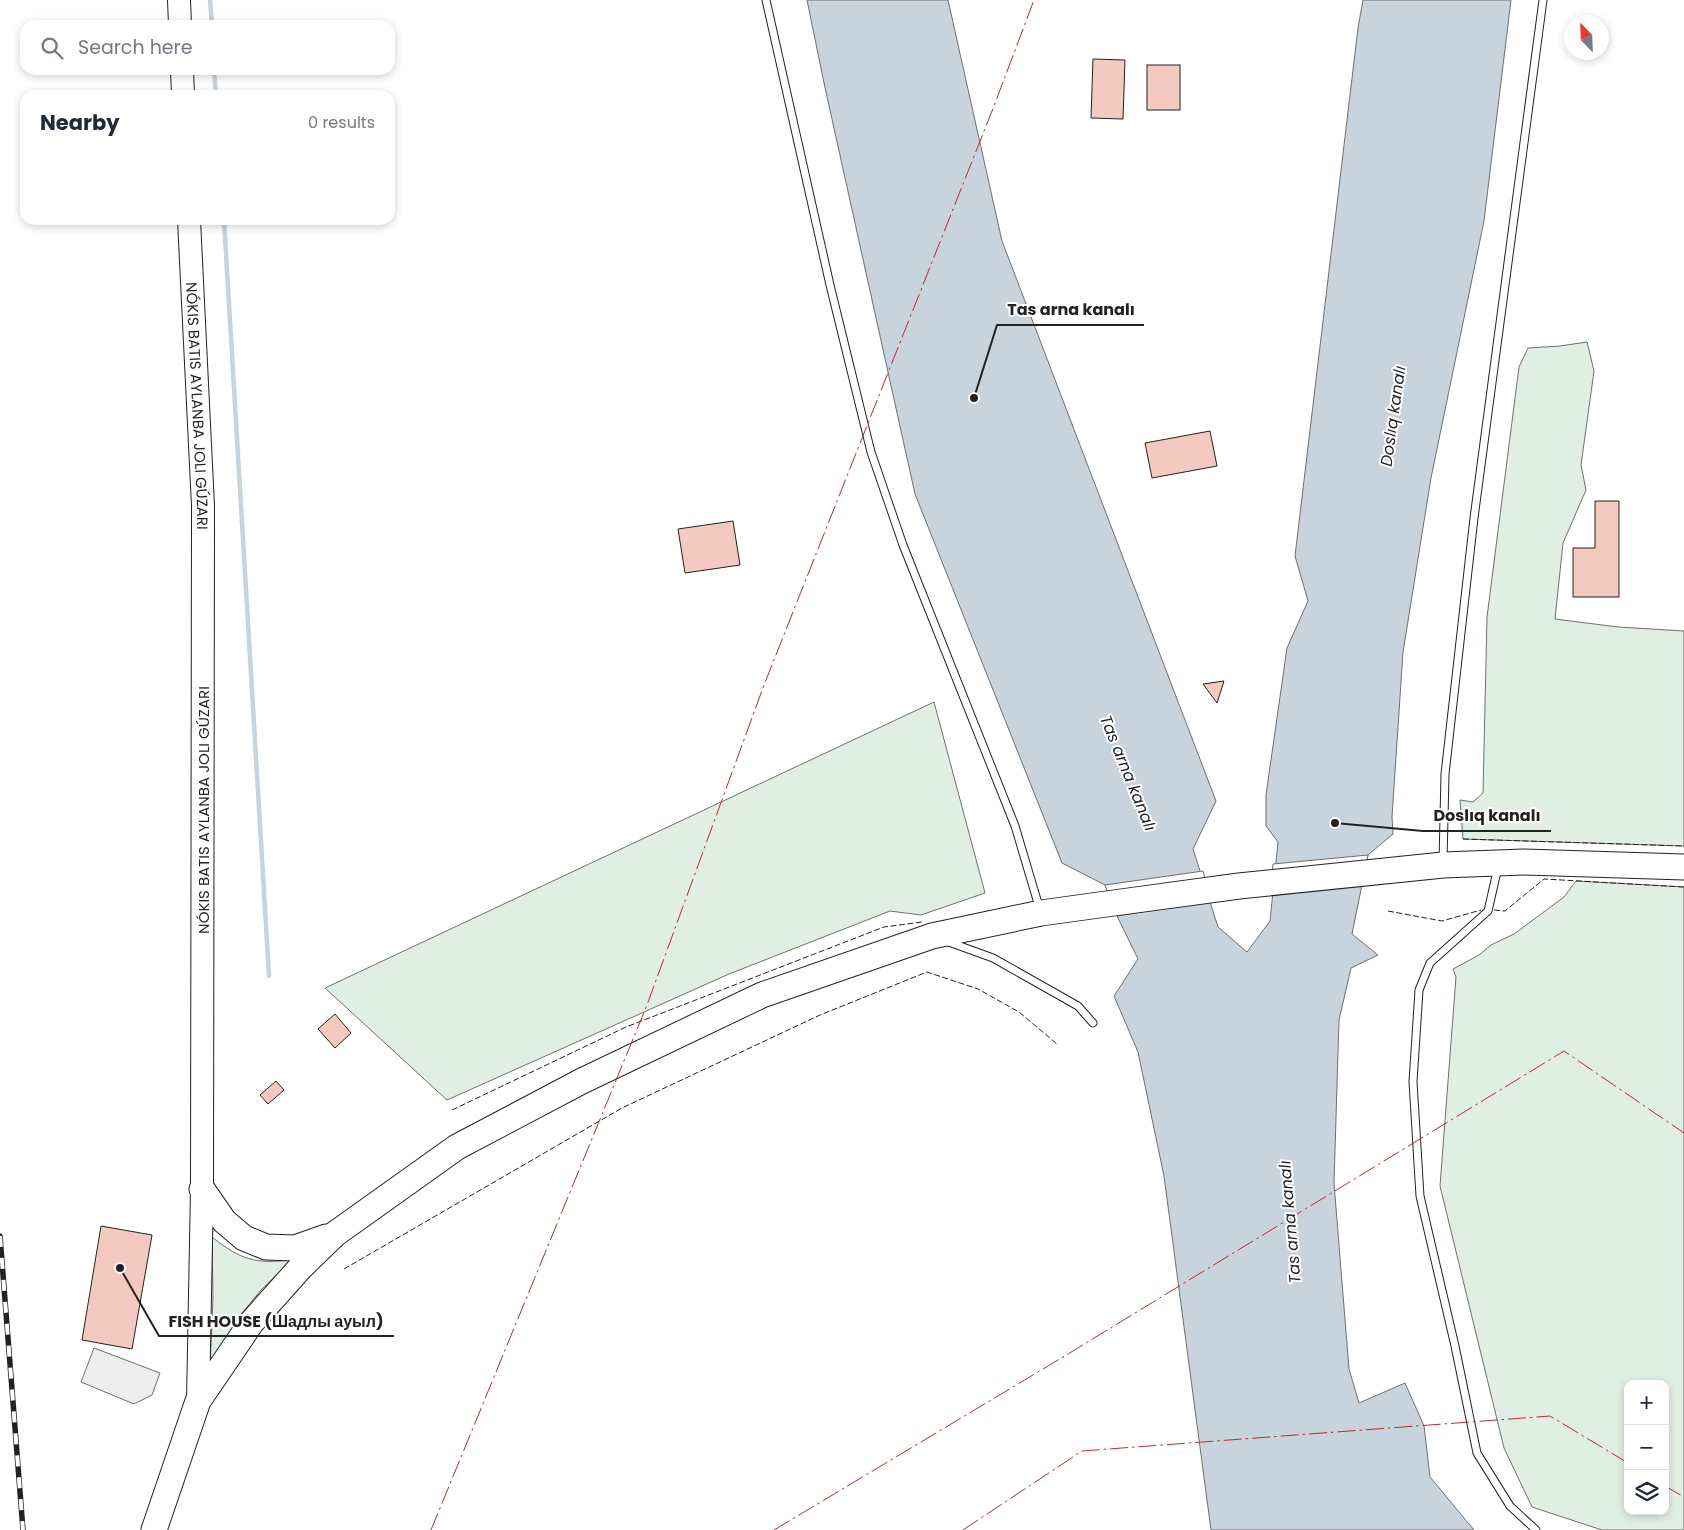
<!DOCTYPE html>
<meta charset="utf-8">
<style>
:root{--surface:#fff;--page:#f2f2f3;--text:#1f2937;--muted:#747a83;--line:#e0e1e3}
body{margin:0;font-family:Poppins,sans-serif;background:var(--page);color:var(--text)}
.controls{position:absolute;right:15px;bottom:15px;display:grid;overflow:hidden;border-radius:10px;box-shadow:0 2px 8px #0003}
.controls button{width:45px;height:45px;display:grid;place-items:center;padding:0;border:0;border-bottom:1px solid var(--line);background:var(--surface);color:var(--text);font:25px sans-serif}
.compass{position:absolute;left:1564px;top:15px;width:45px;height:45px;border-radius:50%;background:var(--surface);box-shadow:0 2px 8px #0003;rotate:337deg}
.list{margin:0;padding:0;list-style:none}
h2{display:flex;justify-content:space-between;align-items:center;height:65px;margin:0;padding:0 20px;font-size:21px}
h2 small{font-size:16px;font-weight:400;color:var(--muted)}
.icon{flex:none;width:28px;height:28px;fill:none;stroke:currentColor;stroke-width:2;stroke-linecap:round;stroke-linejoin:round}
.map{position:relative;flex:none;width:1684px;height:1530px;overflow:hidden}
.search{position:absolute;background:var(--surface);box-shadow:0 2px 8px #0003;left:20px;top:20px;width:375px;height:55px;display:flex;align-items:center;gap:12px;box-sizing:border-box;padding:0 18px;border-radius:15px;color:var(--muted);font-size:19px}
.panel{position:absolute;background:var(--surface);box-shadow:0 2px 8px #0003;left:20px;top:90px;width:375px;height:135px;border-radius:15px}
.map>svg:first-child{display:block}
.green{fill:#e0efe3;stroke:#6f6f6f;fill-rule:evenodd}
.parking{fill:#ededed;stroke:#6f6f6f}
.water{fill:#c7d3dd;stroke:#6f6f6f}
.pier{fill:#fff;stroke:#6f6f6f}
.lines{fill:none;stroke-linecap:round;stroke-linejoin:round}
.stream{stroke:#c7d3dd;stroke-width:4.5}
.building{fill:#f3c9c0;stroke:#222}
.lane-casing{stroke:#222;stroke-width:9}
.primary-casing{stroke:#222;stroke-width:24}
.highway-casing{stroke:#222;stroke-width:27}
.lane{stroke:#fff;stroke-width:7}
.primary{stroke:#fff;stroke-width:22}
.highway{stroke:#fff;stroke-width:25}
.rail-casing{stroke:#222;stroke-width:5.5}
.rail{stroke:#fff;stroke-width:4;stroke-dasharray:11;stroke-linecap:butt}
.fence{stroke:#222;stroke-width:1;stroke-dasharray:6 2.5;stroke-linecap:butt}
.power{stroke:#c62828;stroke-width:1;stroke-dasharray:18 4 2.5 4;stroke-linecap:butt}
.labels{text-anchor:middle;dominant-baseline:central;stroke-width:4;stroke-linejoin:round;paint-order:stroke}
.street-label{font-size:15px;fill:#222;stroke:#fff}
.water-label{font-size:16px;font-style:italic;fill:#222;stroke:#fff}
.leader{fill:none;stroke:#222;stroke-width:2}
.callout-dot{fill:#222;stroke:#fff;stroke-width:2}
.callout-label{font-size:16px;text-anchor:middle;font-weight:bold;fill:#222;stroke:#fff;stroke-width:4;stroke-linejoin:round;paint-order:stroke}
</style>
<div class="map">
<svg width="1684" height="1530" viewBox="0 0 1684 1530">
<rect width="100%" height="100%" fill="#fff"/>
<g class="green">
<polygon points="1587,342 1594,371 1581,465 1586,490 1563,543 1555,619 1618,627 1684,631 1684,846 1463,839 1460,800 1473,802 1483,793 1487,617 1519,367 1528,348 1560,346"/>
<polygon points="934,702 985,893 921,915 890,911 729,974 447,1100 325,988"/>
<path d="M1576 881 1684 887V1530H1602L1532 1507 1504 1448 1440 1186 1456 977 1453 969 1479 955 1491 945 1514 934 1564 897ZM1628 1384H1665V1511H1628Z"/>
<path d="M212 1237C241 1260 255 1264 292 1260L261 1290 243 1312 210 1368 213 1298Z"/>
</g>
<polygon class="parking" points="94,1348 160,1373 152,1395 134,1404 81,1382"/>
<polygon class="water" points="807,0 948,0 1002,241 1216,801 1193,849 1218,927 1247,952 1270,921 1278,842 1266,826 1266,795 1287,648 1308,601 1295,556 1358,28 1363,0 1511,0 1484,221 1431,478 1403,652 1392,817 1393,834 1368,855 1352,934 1378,955 1351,968 1339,1020 1334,1183 1349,1369 1359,1403 1405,1383 1424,1426 1430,1477 1474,1530 1211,1530 1164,1176 1138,1052 1114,996 1138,959 1117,916 1105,885 1062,863 915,494 824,83"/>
<g class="pier">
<polygon points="1368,855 1362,886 1270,895 1273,864"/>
<polygon points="1203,871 1212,901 1117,916 1105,885"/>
</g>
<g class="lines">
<g class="stream">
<polyline points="210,0 212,25"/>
<polyline points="214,70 216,95"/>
<polyline points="224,220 269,976"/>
</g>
</g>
<g class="building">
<polygon points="1093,59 1125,60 1123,119 1091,118"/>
<rect x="1147" y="65" width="33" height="45"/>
<polygon points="1210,431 1217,466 1152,478 1145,443"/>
<polygon points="1595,501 1619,501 1619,597 1573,597 1573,548 1595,548"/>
<polygon points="733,521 740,565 685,573 678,529"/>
<polygon points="1224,681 1217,703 1203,684"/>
<polygon points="335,1014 351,1033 335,1048 318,1029"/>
<polygon points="276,1081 284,1090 268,1104 260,1095"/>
<polygon points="101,1226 152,1235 132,1349 82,1340"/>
</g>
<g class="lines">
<defs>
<g id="lane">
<polyline points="766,0 830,285 871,452 903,545 1015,826 1040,910"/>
<polyline points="1443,862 1445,774 1474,518 1543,0"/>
<polyline points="1498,867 1488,911 1430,963 1419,990 1413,1082 1420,1196 1455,1346 1477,1453 1510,1506 1536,1530"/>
<polyline points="946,941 993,958 1078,1006 1093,1023"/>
</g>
<g id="primary">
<polyline points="179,0 180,25"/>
<polyline points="182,70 183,95"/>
<path id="s1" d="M189 220 203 506 202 1189 198 1401"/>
</g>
<g id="highway">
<polyline points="202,1189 224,1221 244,1238 266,1247 295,1248 326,1237"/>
<polyline points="154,1530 198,1401 251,1323 301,1267 335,1234 457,1147 582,1081 762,995 932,936 1041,913 1099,905 1239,886 1443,865 1524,862 1684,867"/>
</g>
</defs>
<use href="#lane" class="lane-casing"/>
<use href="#primary" class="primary-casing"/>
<use href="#highway" class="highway-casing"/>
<use href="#lane" class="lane"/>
<use href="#primary" class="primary"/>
<use href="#highway" class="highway"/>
<defs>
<polyline id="rail" points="0,1236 23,1530"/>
</defs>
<use href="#rail" class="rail-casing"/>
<use href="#rail" class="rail"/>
<g class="fence">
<polyline points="1463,839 1684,846"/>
<polyline points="1494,910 1505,911 1544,879 1684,887"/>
<polyline points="1388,911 1442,921 1481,910"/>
<polyline points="452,1110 626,1027 884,927 922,922"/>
<polyline points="344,1269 622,1108 820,1015 927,972 978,989 1019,1012 1057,1044"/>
</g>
<g class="power">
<polyline points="1665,1486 1684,1497"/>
<polyline points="431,1530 647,1005 764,685 994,106 1034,0"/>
<polyline points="774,1530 1068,1354 1564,1051 1684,1133"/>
<polyline points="963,1530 1082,1451 1550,1416 1628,1463"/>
</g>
</g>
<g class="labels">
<g class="street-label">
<text stroke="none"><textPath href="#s1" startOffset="186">NÓKIS BATIS AYLANBA JOLI GÚZARI</textPath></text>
<text transform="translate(203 810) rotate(-90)">NÓKIS BATIS AYLANBA JOLI GÚZARI</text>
</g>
<g class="water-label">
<text transform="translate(1393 416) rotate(-82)">Doslıq kanalı</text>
<text transform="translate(1128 773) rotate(68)">Tas arna kanalı</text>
<text transform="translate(1290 1222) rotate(-95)">Tas arna kanalı</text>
</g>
</g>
<path class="leader" d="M974 398L997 325H1144M1335 823L1423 831H1551M120 1268L159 1336H394"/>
<g class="callout-dot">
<circle cx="974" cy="398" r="5"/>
<circle cx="1335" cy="823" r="5"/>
<circle cx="120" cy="1268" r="5"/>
</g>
<g class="callout-label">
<text x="1071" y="315">Tas arna kanalı</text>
<text x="1487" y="821">Doslıq kanalı</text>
<text x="276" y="1327">FISH HOUSE (Шадлы ауыл)</text>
</g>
</svg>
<div class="controls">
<button>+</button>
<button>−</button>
<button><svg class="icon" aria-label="layers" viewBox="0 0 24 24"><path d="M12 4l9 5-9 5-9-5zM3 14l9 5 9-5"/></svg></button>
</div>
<svg class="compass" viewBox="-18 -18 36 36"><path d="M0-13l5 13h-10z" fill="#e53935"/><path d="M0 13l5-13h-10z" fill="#747a83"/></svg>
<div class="search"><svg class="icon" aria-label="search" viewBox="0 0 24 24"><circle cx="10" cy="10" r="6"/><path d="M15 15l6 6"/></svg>Search here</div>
<section class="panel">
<h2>Nearby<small>0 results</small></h2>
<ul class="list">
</ul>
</section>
</div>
